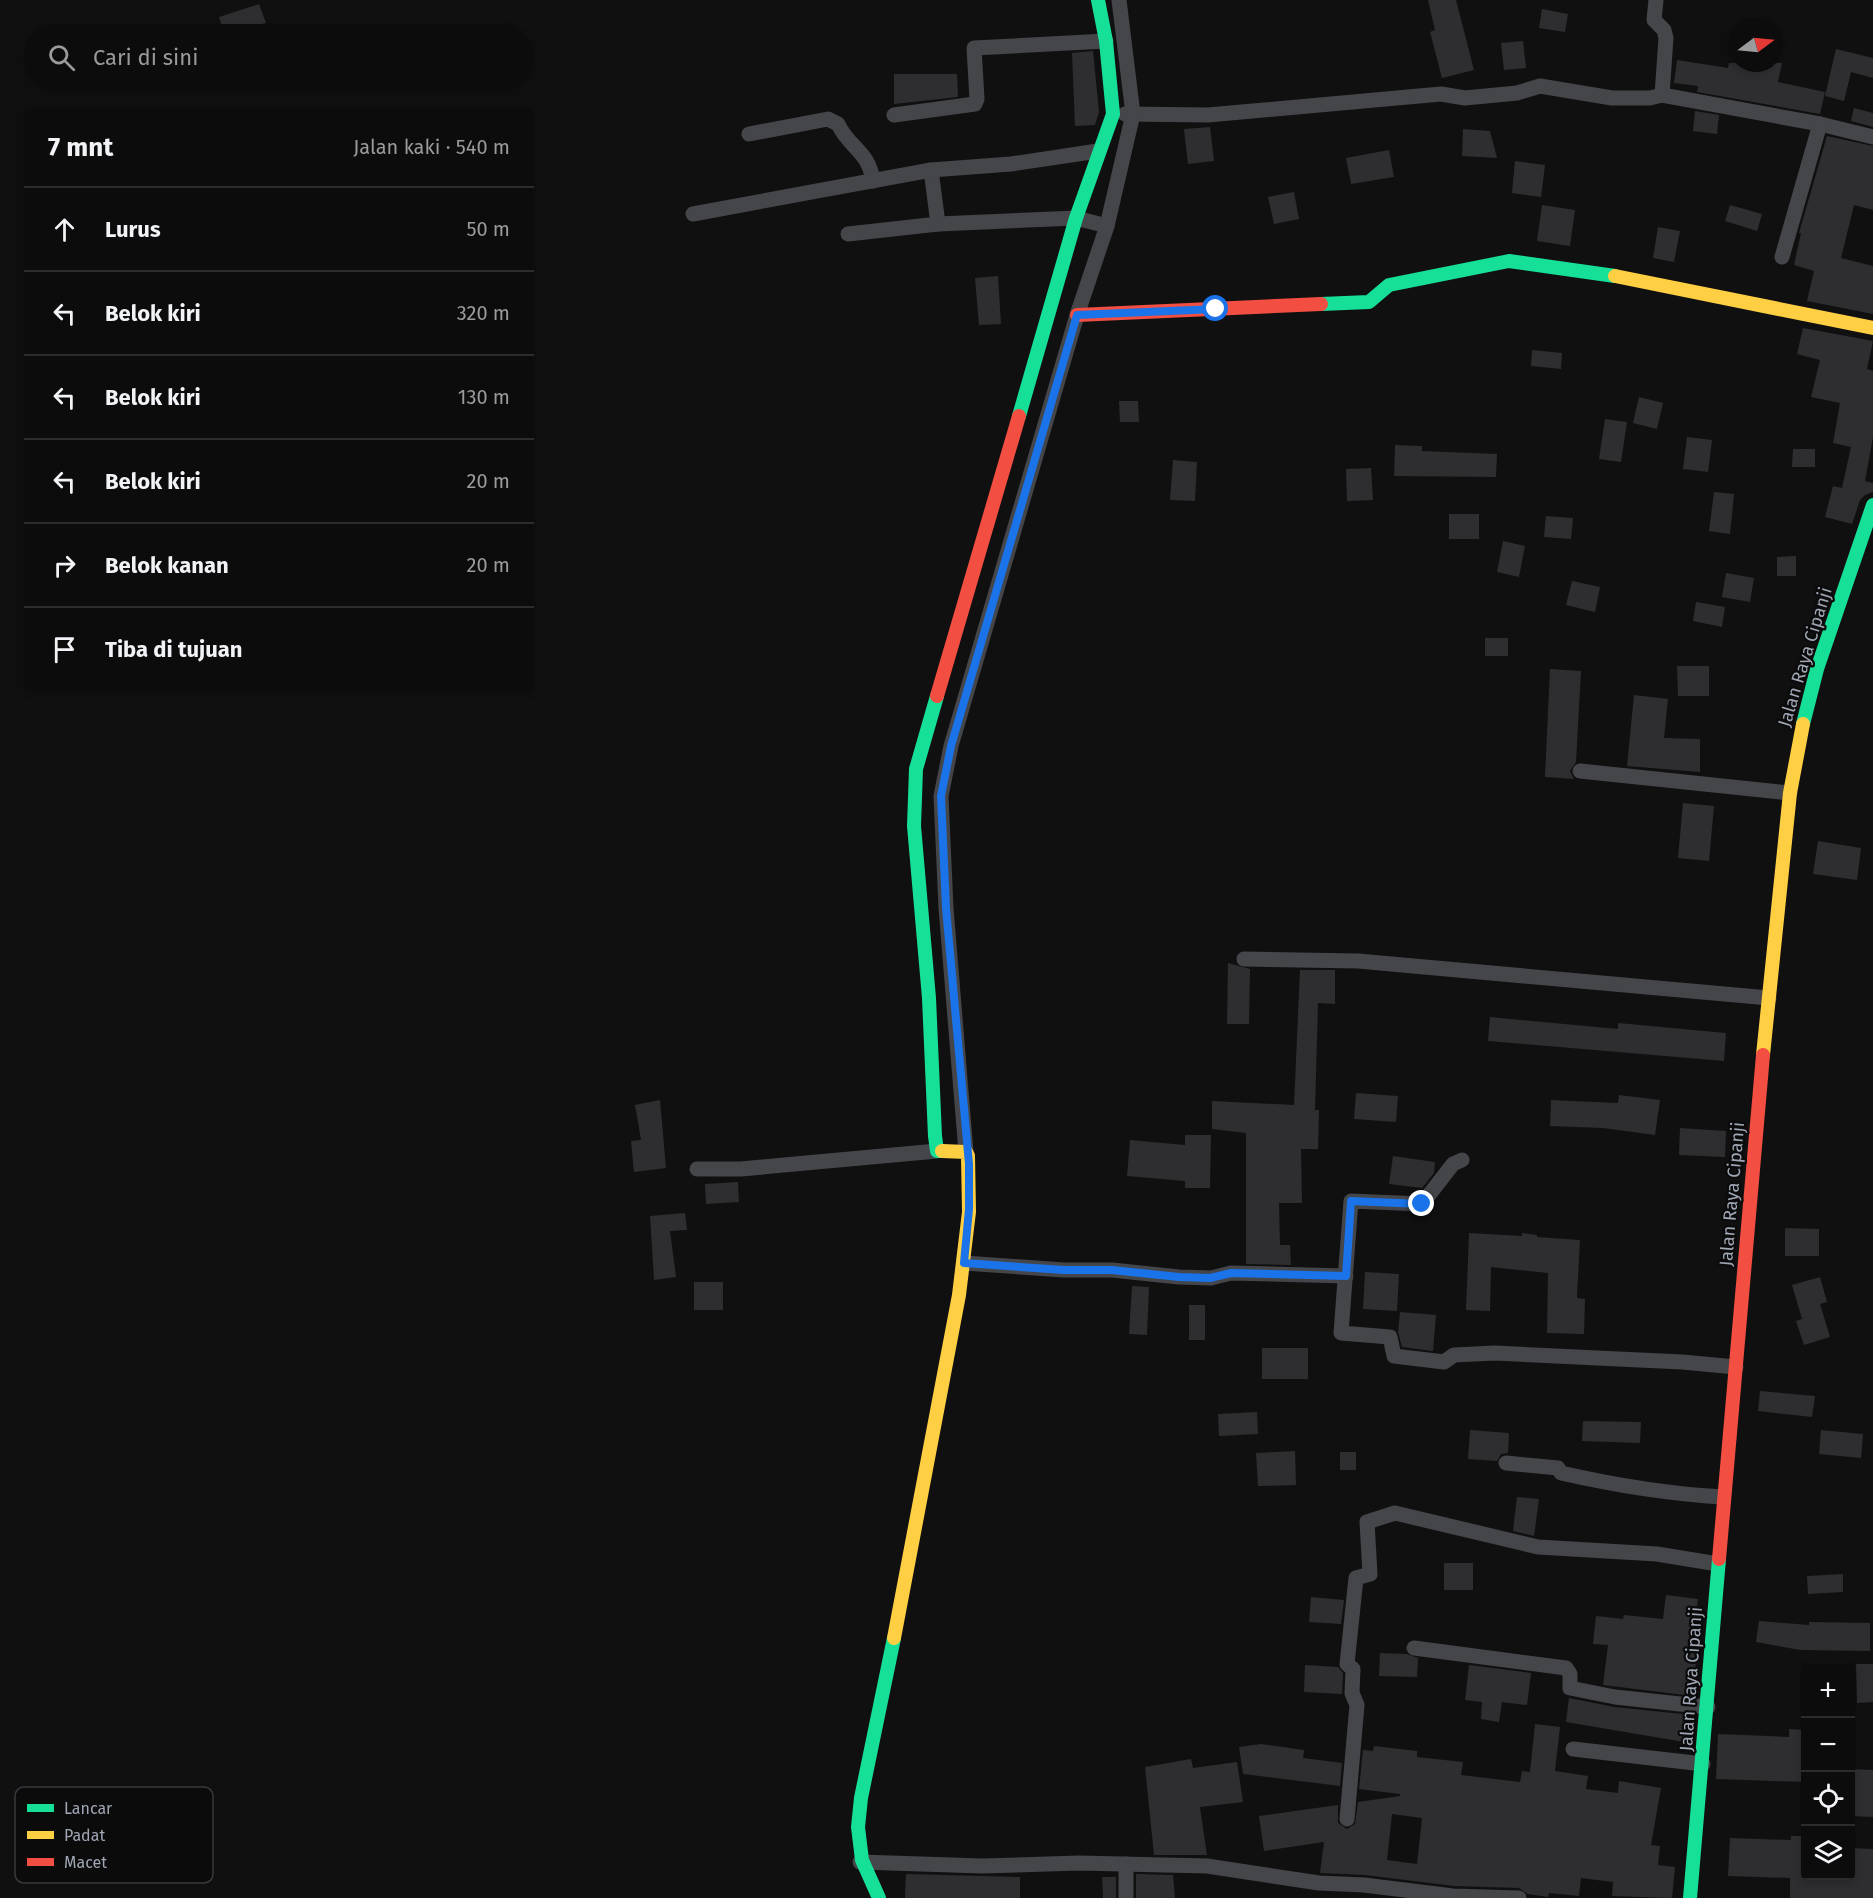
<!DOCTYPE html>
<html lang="id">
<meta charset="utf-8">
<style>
:root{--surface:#0c0c0d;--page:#151516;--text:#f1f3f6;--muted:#9a9b9d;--line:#2c2c2e}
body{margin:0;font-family:"Fira Sans",sans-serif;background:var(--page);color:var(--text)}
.controls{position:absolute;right:18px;bottom:18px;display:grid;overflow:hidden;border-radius:6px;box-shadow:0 3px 9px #0003}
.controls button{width:54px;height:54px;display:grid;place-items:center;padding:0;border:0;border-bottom:2px solid var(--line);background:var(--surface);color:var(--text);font:30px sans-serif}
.compass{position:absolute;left:1729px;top:18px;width:54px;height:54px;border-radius:50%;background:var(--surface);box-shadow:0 3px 9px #0003;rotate:74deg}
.stop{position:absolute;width:18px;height:18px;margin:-14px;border:4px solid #1a73e8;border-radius:50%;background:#fff}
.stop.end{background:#1a73e8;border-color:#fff;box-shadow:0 2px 6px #0008}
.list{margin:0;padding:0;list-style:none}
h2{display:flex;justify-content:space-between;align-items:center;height:78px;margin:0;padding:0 24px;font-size:26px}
h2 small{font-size:20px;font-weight:400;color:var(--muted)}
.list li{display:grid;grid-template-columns:39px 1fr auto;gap:18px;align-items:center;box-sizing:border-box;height:84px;padding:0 24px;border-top:2px solid var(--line)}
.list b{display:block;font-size:22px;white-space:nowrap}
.list em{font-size:20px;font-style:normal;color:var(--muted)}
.icon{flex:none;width:33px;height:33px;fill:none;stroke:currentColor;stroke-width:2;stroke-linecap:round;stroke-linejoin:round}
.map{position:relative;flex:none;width:1873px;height:1898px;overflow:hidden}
.search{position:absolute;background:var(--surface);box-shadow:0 3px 9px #0003;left:24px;top:24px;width:510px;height:66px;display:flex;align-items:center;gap:15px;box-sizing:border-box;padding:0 21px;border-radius:33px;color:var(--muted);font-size:22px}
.panel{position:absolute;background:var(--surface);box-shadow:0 3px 9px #0003;left:24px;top:108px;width:510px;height:582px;border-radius:6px}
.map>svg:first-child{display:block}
.building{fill:#2e2e31;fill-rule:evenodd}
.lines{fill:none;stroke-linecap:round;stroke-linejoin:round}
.street{stroke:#44464a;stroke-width:15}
.fast{stroke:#16e098;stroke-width:14}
.slow{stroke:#ffcf43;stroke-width:14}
.jam{stroke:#f24e42;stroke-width:14}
.route{stroke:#1a73e8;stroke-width:8}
.labels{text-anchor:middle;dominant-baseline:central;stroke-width:4.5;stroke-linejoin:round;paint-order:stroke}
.street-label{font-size:18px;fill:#9fa6b4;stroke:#0b0b0c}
.key{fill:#0b0b0c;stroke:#373a3e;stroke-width:1.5}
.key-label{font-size:16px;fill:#9fa6b4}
</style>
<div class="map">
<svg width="1873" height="1898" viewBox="0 0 1873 1898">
<rect width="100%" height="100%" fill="#101011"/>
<g class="building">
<polygon points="1428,0 1456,0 1474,70 1442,78 1430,32 1435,30"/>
<polygon points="259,4 266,23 224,34 219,17"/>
<polygon points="1542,9 1568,14 1565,32 1539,28"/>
<polygon points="1523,41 1526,68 1504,70 1501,43"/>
<polygon points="1836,49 1873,58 1873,78 1851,72 1844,101 1825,96"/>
<polygon points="1093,51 1099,112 1095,125 1075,126 1072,53"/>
<polygon points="1677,60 1728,68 1729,63 1782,63 1778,82 1825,92 1820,114 1697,92 1698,86 1674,83"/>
<polygon points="894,74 957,74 958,97 894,104"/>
<polygon points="1854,108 1873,113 1873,127 1851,121"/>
<polygon points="1695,111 1719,115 1717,134 1693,131"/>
<polygon points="1210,127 1214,161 1188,164 1184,129"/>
<polygon points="1463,129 1490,131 1497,158 1462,156"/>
<polygon points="1827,136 1873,146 1873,210 1854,205 1841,258 1873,266 1873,314 1807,301 1814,271 1794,265 1801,233 1799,233"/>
<polygon points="1389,150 1394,177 1351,184 1346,158"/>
<polygon points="1515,161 1545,165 1541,197 1512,193"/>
<polygon points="1294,192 1299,219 1274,224 1268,197"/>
<polygon points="1542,205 1575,210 1570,246 1537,241"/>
<polygon points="1730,205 1762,214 1757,231 1725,221"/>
<polygon points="1658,227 1680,231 1674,262 1653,258"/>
<polygon points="998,276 1001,324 979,325 975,278"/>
<polygon points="1803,328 1873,341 1867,369 1873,371 1873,437 1865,481 1873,483 1873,492 1865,495 1860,500 1852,524 1825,517 1833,486 1842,488 1851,447 1833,443 1840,403 1811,397 1820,360 1797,354"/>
<polygon points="1532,350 1562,353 1561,369 1531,366"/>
<polygon points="1639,397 1663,403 1657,429 1633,423"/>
<polygon points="1119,401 1138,401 1139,422 1120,422"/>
<polygon points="1605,419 1627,422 1621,462 1599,459"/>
<polygon points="1687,437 1712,440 1708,472 1683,469"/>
<polygon points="1395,445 1422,446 1422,451 1497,454 1496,477 1394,476"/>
<polygon points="1793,449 1815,449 1815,467 1792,467"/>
<polygon points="1173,460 1197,462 1195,501 1170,500"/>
<polygon points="1371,468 1373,500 1347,501 1346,469"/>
<polygon points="1714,492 1734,494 1730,534 1709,531"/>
<rect x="1449" y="514" width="30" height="25"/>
<polygon points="1546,516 1573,518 1571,539 1544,537"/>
<polygon points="1503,541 1525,546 1519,577 1497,572"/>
<polygon points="1796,556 1796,576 1777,576 1777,557"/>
<polygon points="1726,573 1754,578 1750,602 1722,597"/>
<polygon points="1572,581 1600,587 1595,612 1566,605"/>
<polygon points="1696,602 1725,607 1722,627 1693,621"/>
<rect x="1485" y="638" width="23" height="18"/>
<polygon points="1677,666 1709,666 1709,696 1678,696"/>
<polygon points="1550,669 1581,671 1576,762 1570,771 1574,779 1545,777"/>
<polygon points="1634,695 1668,699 1664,738 1700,739 1700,772 1627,766"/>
<polygon points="1683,803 1714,806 1709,861 1678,858"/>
<polygon points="1818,841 1861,848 1857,880 1813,874"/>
<polygon points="1228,963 1250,969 1249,1024 1227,1024"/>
<polygon points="1300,970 1335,970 1335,1004 1318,1003 1315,1110 1319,1110 1318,1149 1301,1149 1302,1203 1279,1203 1280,1245 1290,1245 1291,1265 1246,1264 1246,1133 1212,1129 1212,1101 1294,1105"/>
<polygon points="1490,1017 1618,1029 1618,1023 1726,1033 1724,1061 1488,1041"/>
<polygon points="1356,1093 1398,1096 1396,1122 1354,1119"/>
<polygon points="1619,1095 1660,1100 1655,1135 1603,1128 1550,1126 1551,1100 1618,1103"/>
<polygon points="660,1100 666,1168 634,1172 631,1141 641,1140 635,1105"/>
<polygon points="1680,1128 1726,1131 1725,1157 1679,1155"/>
<polygon points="1185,1135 1211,1135 1210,1188 1185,1188 1185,1181 1127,1176 1130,1140 1185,1145"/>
<polygon points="1393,1156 1435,1162 1434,1173 1422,1188 1389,1184"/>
<polygon points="738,1182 739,1202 706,1204 705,1184"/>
<polygon points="685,1213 687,1230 670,1231 676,1277 654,1280 650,1216"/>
<polygon points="1785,1228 1819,1229 1819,1256 1785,1256"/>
<polygon points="1469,1233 1522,1236 1522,1233 1537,1235 1537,1237 1580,1240 1577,1298 1585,1299 1584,1334 1547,1333 1548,1273 1491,1267 1490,1311 1466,1310"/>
<polygon points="1365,1272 1399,1274 1397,1311 1363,1309"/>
<polygon points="1820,1277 1827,1302 1820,1304 1830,1337 1804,1345 1796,1321 1802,1319 1792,1285"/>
<rect x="694" y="1282" width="29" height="28"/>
<polygon points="1132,1286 1149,1287 1147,1335 1129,1334"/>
<rect x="1189" y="1305" width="16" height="35"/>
<polygon points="1400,1312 1436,1315 1433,1351 1402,1347 1398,1332"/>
<rect x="1262" y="1348" width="46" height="31"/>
<polygon points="1760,1391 1815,1396 1812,1417 1758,1411"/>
<polygon points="1257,1412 1258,1434 1219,1436 1218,1414"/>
<polygon points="1583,1421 1641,1422 1640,1443 1582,1441"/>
<polygon points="1470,1430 1509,1433 1508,1453 1501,1454 1497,1461 1468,1459"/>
<polygon points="1821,1430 1863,1434 1861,1458 1819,1454"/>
<polygon points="1295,1451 1296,1485 1258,1486 1256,1453"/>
<rect x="1340" y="1452" width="16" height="18"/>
<polygon points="1517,1497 1539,1499 1534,1536 1513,1531"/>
<rect x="1444" y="1563" width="29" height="27"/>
<polygon points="1843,1574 1843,1592 1808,1594 1807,1576"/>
<polygon points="1666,1595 1698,1599 1695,1625 1699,1625 1693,1696 1603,1685 1608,1645 1593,1644 1596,1616 1623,1619 1624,1615 1663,1619"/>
<polygon points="1311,1597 1344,1600 1341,1624 1309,1622"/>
<polygon points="1759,1621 1809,1625 1809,1622 1870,1623 1870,1651 1800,1650 1756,1642"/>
<polygon points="1380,1653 1407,1654 1418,1658 1417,1677 1379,1676"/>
<polygon points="1856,1664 1873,1664 1873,1702 1857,1703"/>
<polygon points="1305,1665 1338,1667 1343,1673 1342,1694 1304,1692"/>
<polygon points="1469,1665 1531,1673 1527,1705 1502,1702 1499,1722 1481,1719 1482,1702 1465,1700"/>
<polygon points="1569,1698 1614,1707 1692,1715 1690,1743 1566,1722"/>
<path d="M1535 1724 1560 1727 1555 1771 1588 1776 1586 1789 1618 1793 1619 1781 1661 1788 1651 1845 1660 1846 1658 1865 1675 1867 1672 1898 1612 1896 1613 1882 1581 1878 1579 1896 1549 1893 1548 1897 1528 1894 1519 1888 1454 1886 1365 1875 1320 1873 1324 1842 1264 1851 1259 1816 1338 1805V1823L1347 1829 1355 1824 1358 1802 1400 1796V1794L1359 1789 1363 1750 1373 1751 1374 1746 1417 1751V1757L1463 1762 1461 1775 1520 1782 1522 1771 1530 1772ZM1392 1814 1422 1818 1417 1864 1387 1860Z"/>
<polygon points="1789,1729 1806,1730 1806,1782 1716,1779 1718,1734 1789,1737"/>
<polygon points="1261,1744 1304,1750 1303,1758 1342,1763 1340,1786 1243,1774 1239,1747"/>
<polygon points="1191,1759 1193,1768 1237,1762 1243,1802 1200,1807 1207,1855 1154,1855 1145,1767"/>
<polygon points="1851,1769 1873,1770 1873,1817 1851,1816"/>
<polygon points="1791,1836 1806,1836 1806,1875 1851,1875 1851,1848 1873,1849 1873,1898 1790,1898 1790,1878 1728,1876 1730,1838 1791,1840"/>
<polygon points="906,1874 1020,1877 1020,1898 905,1898"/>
<polygon points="1136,1874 1173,1875 1175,1898 1136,1898"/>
<polygon points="1102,1877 1116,1877 1116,1898 1103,1898"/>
</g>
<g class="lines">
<g class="street">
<polyline points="1656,0 1654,20 1664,30 1666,38 1662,95"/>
<polyline points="1125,114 1208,115 1441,94 1465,98 1517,93 1540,86 1612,98 1650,98 1662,95 1820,124 1873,137"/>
<polyline points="894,115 975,104 977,99 974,48 1106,41"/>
<path d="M749 134 828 119 838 124C849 148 869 151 873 181"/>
<polyline points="931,170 938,224"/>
<polyline points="693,214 931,170 1011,164 1098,151"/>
<polyline points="848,234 938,224 1076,218 1107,226"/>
<polyline points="1782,257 1820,124"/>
<polyline points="1580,771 1790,793"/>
<polyline points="1244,959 1358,961 1769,998"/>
<polyline points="966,1152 946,908 941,796 951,746 1077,315 1107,226 1133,114 1119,0"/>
<polyline points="1462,1160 1453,1164 1422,1204 1351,1201 1341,1333 1390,1337 1394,1356 1444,1362 1454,1355 1495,1353 1682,1362 1736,1367"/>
<polyline points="697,1169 741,1169 937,1151"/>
<polyline points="964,1263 1064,1270 1112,1270 1179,1277 1211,1278 1231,1273 1346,1276"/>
<path d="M1506 1463 1558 1468 1561 1473C1614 1485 1668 1494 1723 1497"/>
<polyline points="1414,1648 1566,1668 1570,1674 1570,1688 1615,1697 1708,1707"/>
<polyline points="1573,1749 1703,1764"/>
<polyline points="1347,1819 1357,1705 1352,1693 1353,1669 1347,1664 1356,1578 1370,1574 1367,1522 1395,1513 1538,1547 1657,1554 1718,1564"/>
<polyline points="860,1862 982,1866 1079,1863 1207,1866 1319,1883 1364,1885 1453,1896 1519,1898"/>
<polyline points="1126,1864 1126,1898"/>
</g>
<g class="fast">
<polyline points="1321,304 1369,302 1389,285 1509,261 1615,276"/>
<polyline points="1019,416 1076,218 1113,114 1106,41 1098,0"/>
<polyline points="937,696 916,769 914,826 929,998 935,1136 937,1151 942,1151"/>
<polyline points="1803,724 1817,669 1873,505"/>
<polyline points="879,1898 862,1860 858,1827 861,1798 894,1638"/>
<polyline points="1690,1898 1719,1559"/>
</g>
<g class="slow">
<polyline points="1615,276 1873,328"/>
<polyline points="1763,1055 1790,793 1803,724"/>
<polyline points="894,1638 959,1295 969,1212 968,1156 966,1152 942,1151"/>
</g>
<g class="jam">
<polyline points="1077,315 1321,304"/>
<polyline points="937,696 1019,416"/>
<polyline points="1719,1559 1763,1055"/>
</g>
</g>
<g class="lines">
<polyline class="route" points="1216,309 1077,315 951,746 941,796 946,908 969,1164 969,1209 964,1263 1064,1270 1112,1270 1179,1277 1210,1278 1231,1273 1346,1276 1351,1201 1422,1204"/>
</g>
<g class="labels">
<g class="street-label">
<text transform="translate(1805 657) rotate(-73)">Jalan Raya Cipanji</text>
<text transform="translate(1732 1194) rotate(-85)">Jalan Raya Cipanji</text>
<text transform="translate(1691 1679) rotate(-86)">Jalan Raya Cipanji</text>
</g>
</g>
<rect x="15" y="1787" width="198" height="96" rx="9" class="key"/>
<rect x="27" y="1804" width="27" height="8" fill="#16e098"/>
<rect x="27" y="1831" width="27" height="8" fill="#ffcf43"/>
<rect x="27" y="1858" width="27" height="8" fill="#f24e42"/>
<g class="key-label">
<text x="64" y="1814">Lancar</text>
<text x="64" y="1841">Padat</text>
<text x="64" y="1868">Macet</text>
</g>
</svg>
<div class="controls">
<button>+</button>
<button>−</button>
<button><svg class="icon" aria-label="locate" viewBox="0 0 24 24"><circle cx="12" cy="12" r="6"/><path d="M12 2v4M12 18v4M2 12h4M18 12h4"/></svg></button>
<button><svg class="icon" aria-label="layers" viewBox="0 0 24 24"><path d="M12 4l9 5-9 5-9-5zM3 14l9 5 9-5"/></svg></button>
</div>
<svg class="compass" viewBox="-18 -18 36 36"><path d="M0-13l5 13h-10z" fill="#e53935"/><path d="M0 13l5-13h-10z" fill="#9a9b9d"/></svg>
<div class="stop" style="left:1216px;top:309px"></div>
<div class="stop end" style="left:1422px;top:1204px"></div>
<div class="search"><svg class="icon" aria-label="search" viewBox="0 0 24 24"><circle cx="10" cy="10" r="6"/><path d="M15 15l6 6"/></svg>Cari di sini</div>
<section class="panel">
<h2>7 mnt<small>Jalan kaki · 540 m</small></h2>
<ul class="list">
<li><svg class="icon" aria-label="ahead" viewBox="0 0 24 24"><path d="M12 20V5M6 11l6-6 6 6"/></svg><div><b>Lurus</b></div><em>50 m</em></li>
<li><svg class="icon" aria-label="left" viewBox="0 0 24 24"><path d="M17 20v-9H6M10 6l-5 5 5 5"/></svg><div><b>Belok kiri</b></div><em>320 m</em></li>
<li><svg class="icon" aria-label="left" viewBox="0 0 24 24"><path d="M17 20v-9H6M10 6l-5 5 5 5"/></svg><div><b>Belok kiri</b></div><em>130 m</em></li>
<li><svg class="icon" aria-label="left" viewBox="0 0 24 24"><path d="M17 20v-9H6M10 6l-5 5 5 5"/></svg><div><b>Belok kiri</b></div><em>20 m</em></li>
<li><svg class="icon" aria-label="right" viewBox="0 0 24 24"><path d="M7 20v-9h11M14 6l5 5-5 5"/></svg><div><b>Belok kanan</b></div><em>20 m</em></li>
<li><svg class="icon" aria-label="arrive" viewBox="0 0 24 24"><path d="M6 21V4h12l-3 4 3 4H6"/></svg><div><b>Tiba di tujuan</b></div></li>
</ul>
</section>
</div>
